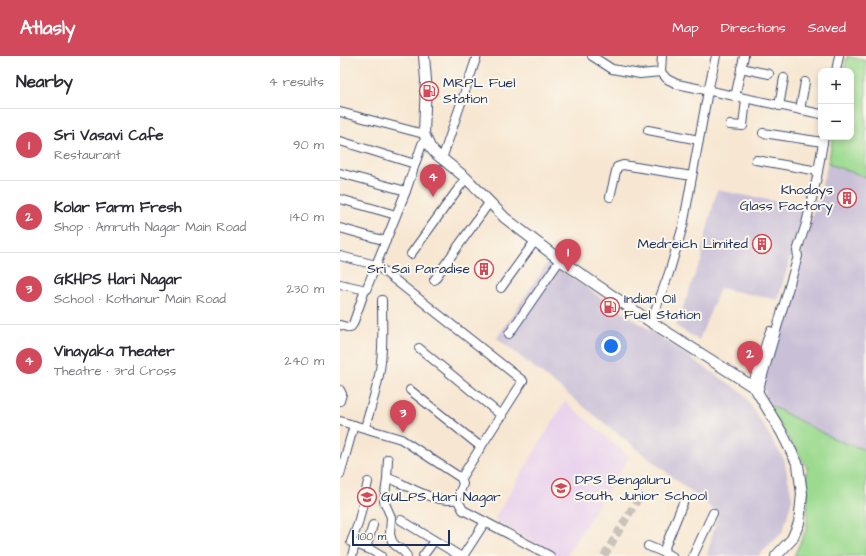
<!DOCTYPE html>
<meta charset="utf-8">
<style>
:root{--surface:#fff;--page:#f7f7f7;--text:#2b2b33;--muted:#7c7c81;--line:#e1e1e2;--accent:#d1495b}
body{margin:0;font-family:"Architects Daughter",sans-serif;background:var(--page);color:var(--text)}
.controls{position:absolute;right:12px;top:12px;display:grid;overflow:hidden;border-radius:8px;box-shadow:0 2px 6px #0003}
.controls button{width:36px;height:36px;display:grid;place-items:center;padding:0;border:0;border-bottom:1px solid var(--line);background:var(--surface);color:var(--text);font:20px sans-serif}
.scale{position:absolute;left:12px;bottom:10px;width:98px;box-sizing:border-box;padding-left:4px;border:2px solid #1b2f5e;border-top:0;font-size:11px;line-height:14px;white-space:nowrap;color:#1b2f5e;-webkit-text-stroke:3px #fbf7ec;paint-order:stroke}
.you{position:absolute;left:271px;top:290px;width:14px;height:14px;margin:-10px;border:3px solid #fff;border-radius:50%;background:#1a73e8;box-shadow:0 0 0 6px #1a73e833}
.badge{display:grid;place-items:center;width:26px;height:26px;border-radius:50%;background:var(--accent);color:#fff;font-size:13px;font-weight:700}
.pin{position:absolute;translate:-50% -33px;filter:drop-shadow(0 1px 2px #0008)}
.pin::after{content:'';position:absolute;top:21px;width:14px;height:12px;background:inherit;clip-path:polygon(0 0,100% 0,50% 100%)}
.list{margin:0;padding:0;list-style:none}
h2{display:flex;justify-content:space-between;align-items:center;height:52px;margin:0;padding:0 16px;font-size:17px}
h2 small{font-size:13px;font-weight:400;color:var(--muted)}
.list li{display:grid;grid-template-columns:26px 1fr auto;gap:12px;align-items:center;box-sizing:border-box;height:72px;padding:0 16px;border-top:1px solid var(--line)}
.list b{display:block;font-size:15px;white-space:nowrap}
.list p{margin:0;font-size:13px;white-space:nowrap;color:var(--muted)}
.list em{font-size:13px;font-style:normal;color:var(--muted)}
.map{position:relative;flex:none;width:526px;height:500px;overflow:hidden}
header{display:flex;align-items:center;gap:24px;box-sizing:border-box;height:56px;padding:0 20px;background:var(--accent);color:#fff}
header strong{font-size:19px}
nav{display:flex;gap:22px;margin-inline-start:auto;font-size:14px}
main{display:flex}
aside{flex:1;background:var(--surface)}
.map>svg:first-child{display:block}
.built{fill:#e9d2ed}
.industrial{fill:#c9bfd7}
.green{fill:#9bda8f;stroke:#5b8476}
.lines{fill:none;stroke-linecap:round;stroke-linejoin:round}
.minor-tunnel{stroke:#cbc2bb;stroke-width:8;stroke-dasharray:8 4;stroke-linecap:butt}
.minor-casing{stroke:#3c4b6f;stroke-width:10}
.major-casing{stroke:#3c4b6f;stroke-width:12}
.minor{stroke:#fff;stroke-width:8}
.major{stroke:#fff;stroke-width:10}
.labels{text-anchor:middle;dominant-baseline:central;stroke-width:4;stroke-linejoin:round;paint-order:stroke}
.poi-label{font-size:14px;fill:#1b2f5e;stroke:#fbf7ec;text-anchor:start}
</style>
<header>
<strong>Atlasly</strong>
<nav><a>Map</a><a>Directions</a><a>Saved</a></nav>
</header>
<main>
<aside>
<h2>Nearby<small>4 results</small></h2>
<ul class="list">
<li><span class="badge">1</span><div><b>Sri Vasavi Cafe</b><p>Restaurant</p></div><em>90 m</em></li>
<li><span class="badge">2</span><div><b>Kolar Farm Fresh</b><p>Shop · Amruth Nagar Main Road</p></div><em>140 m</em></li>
<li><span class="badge">3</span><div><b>GKHPS Hari Nagar</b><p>School · Kothanur Main Road</p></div><em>230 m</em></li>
<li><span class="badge">4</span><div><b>Vinayaka Theater</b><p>Theatre · 3rd Cross</p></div><em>240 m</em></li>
</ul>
</aside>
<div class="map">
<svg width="526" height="500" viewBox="0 0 526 500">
<rect width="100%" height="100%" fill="#fbf7ec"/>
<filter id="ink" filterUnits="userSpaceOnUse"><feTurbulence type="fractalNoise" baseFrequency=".025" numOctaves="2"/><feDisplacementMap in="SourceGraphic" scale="8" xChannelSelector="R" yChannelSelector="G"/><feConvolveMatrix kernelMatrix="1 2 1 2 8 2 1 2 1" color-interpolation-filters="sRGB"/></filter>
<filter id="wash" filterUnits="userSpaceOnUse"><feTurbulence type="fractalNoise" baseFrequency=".012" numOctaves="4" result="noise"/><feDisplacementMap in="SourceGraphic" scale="16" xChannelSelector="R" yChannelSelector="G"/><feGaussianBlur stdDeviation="0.9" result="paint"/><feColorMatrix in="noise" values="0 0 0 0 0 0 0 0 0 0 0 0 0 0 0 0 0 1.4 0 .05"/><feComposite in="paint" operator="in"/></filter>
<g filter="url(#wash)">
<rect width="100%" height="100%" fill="#f7e7d2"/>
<polygon class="built" points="225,345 289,401 226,500 216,500 154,463"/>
<g class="industrial">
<polygon points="488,108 526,121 526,394 496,384 426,347 424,326"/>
<polygon points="377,134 465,151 438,244 380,232 359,284 336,270 357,213 362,204 362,194"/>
<polygon points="208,206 403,337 444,403 452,442 443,476 418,500 367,500 378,457 157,282"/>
</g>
<g class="green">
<polygon points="507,0 526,5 526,121 488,108 493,81 511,81 511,15 504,15"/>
<polygon points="426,347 496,384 526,394 526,500 454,500 467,472 467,411"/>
</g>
</g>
<g filter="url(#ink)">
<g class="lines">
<polyline class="minor-tunnel" points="264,500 302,436"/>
<defs>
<g id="minor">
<polyline points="252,0 272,13 300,18 321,16"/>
<polyline points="322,0 321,16 327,23 337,28 481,58"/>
<polyline points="401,12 429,18"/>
<polyline points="496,15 499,0"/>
<polyline points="395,41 404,0"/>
<polyline points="439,50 444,22"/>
<polyline points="460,54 465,26"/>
<polyline points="0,56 84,78"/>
<polyline points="390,69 403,70 406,43"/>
<polyline points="308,74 359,84"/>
<polyline points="423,77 483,86"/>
<polyline points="86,83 82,88 66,135 36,209 183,325 121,422"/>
<polyline points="0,85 75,108"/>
<polyline points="102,103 137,0"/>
<polyline points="416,104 478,115"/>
<polyline points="0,117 66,135"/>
<polyline points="270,141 277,111 283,109 352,120"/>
<polyline points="0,143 56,159"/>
<polyline points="0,172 46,185"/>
<polyline points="71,198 126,122"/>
<polyline points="0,200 36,209 26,234 0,228"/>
<polyline points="94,224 149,147"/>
<polyline points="161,232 195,185"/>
<polyline points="311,266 329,217 343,170 368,35 376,0"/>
<polyline points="0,269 10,272 13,268 25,234"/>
<polyline points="169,278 220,204"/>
<polyline points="79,292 162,360"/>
<polyline points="412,330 430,275"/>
<polyline points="0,334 2,338 0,345"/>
<polyline points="70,334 141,391"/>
<polyline points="418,336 456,207 458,200 457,195 466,168 477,121 484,81"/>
<polyline points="0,365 61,383 121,422 123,428 117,443 123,454 210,500"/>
<path d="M25 372C29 356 35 340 38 324 44 298 42 271 42 244"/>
<polyline points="0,419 14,369"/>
<polyline points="47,424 48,403"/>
<polyline points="28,426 18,468 11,486 31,494 41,500"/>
<polyline points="61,464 120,500"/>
<polyline points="308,490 332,500"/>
<polyline points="26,492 33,469"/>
<polyline points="323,496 343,447"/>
<polyline points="12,500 15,488"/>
<path d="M67 500 63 495 55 489 52 485 50 478 51 461 44 445 47 424 51 423C71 431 95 448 117 443"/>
<polyline points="83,500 94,485"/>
<polyline points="123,500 145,466"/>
<polyline points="353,500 373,457"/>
</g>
<polyline id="major" points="84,0 86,24 84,78 90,91 95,97 126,122 165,162 220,204 311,266 415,332 442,377 458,409 462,438 459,467 452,483 436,500"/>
</defs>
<use href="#minor" class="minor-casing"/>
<use href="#major" class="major-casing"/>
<use href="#minor" class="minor"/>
<use href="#major" class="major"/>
</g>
</g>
<defs>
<symbol id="fuel-ring" viewBox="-11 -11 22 22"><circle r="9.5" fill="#fbf7ec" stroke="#d1495b" stroke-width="1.5"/><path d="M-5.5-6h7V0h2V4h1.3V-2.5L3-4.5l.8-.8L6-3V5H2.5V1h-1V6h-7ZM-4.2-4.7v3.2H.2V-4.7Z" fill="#d1495b"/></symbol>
<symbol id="building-ring" viewBox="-11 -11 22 22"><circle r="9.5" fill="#fbf7ec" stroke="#d1495b" stroke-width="1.5"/><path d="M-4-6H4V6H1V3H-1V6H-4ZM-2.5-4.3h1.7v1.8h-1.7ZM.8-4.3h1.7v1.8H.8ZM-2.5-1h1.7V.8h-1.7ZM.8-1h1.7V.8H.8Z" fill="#d1495b"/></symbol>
<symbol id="school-ring" viewBox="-11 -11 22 22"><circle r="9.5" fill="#fbf7ec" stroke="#d1495b" stroke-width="1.5"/><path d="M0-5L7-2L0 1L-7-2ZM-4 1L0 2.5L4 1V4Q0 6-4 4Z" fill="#d1495b"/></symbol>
</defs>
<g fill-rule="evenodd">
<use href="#fuel-ring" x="78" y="24" width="22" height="22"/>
<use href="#building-ring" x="496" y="131" width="22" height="22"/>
<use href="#building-ring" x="411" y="177" width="22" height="22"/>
<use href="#building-ring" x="133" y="202" width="22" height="22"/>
<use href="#fuel-ring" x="259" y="240" width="22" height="22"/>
<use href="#school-ring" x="210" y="421" width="22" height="22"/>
<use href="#school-ring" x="16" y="430" width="22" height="22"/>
</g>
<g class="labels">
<g class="poi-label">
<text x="103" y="27">MRPL Fuel<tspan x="103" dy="16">Station</tspan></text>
<text x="493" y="134" text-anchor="end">Khodays<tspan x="493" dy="16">Glass Factory</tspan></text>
<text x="408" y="188" text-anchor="end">Medreich Limited</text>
<text x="130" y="213" text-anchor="end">Sri Sai Paradise</text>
<text x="284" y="243">Indian Oil<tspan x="284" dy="16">Fuel Station</tspan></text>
<text x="235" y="424">DPS Bengaluru<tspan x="235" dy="16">South, Junior School</tspan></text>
<text x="41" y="441">GULPS Hari Nagar</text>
</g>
</g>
</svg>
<div class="controls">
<button>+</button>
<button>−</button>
</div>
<div class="scale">100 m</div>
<div class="you"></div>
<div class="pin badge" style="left:228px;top:216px">1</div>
<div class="pin badge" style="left:410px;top:318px">2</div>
<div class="pin badge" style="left:63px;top:377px">3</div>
<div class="pin badge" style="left:93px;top:141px">4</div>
</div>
</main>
